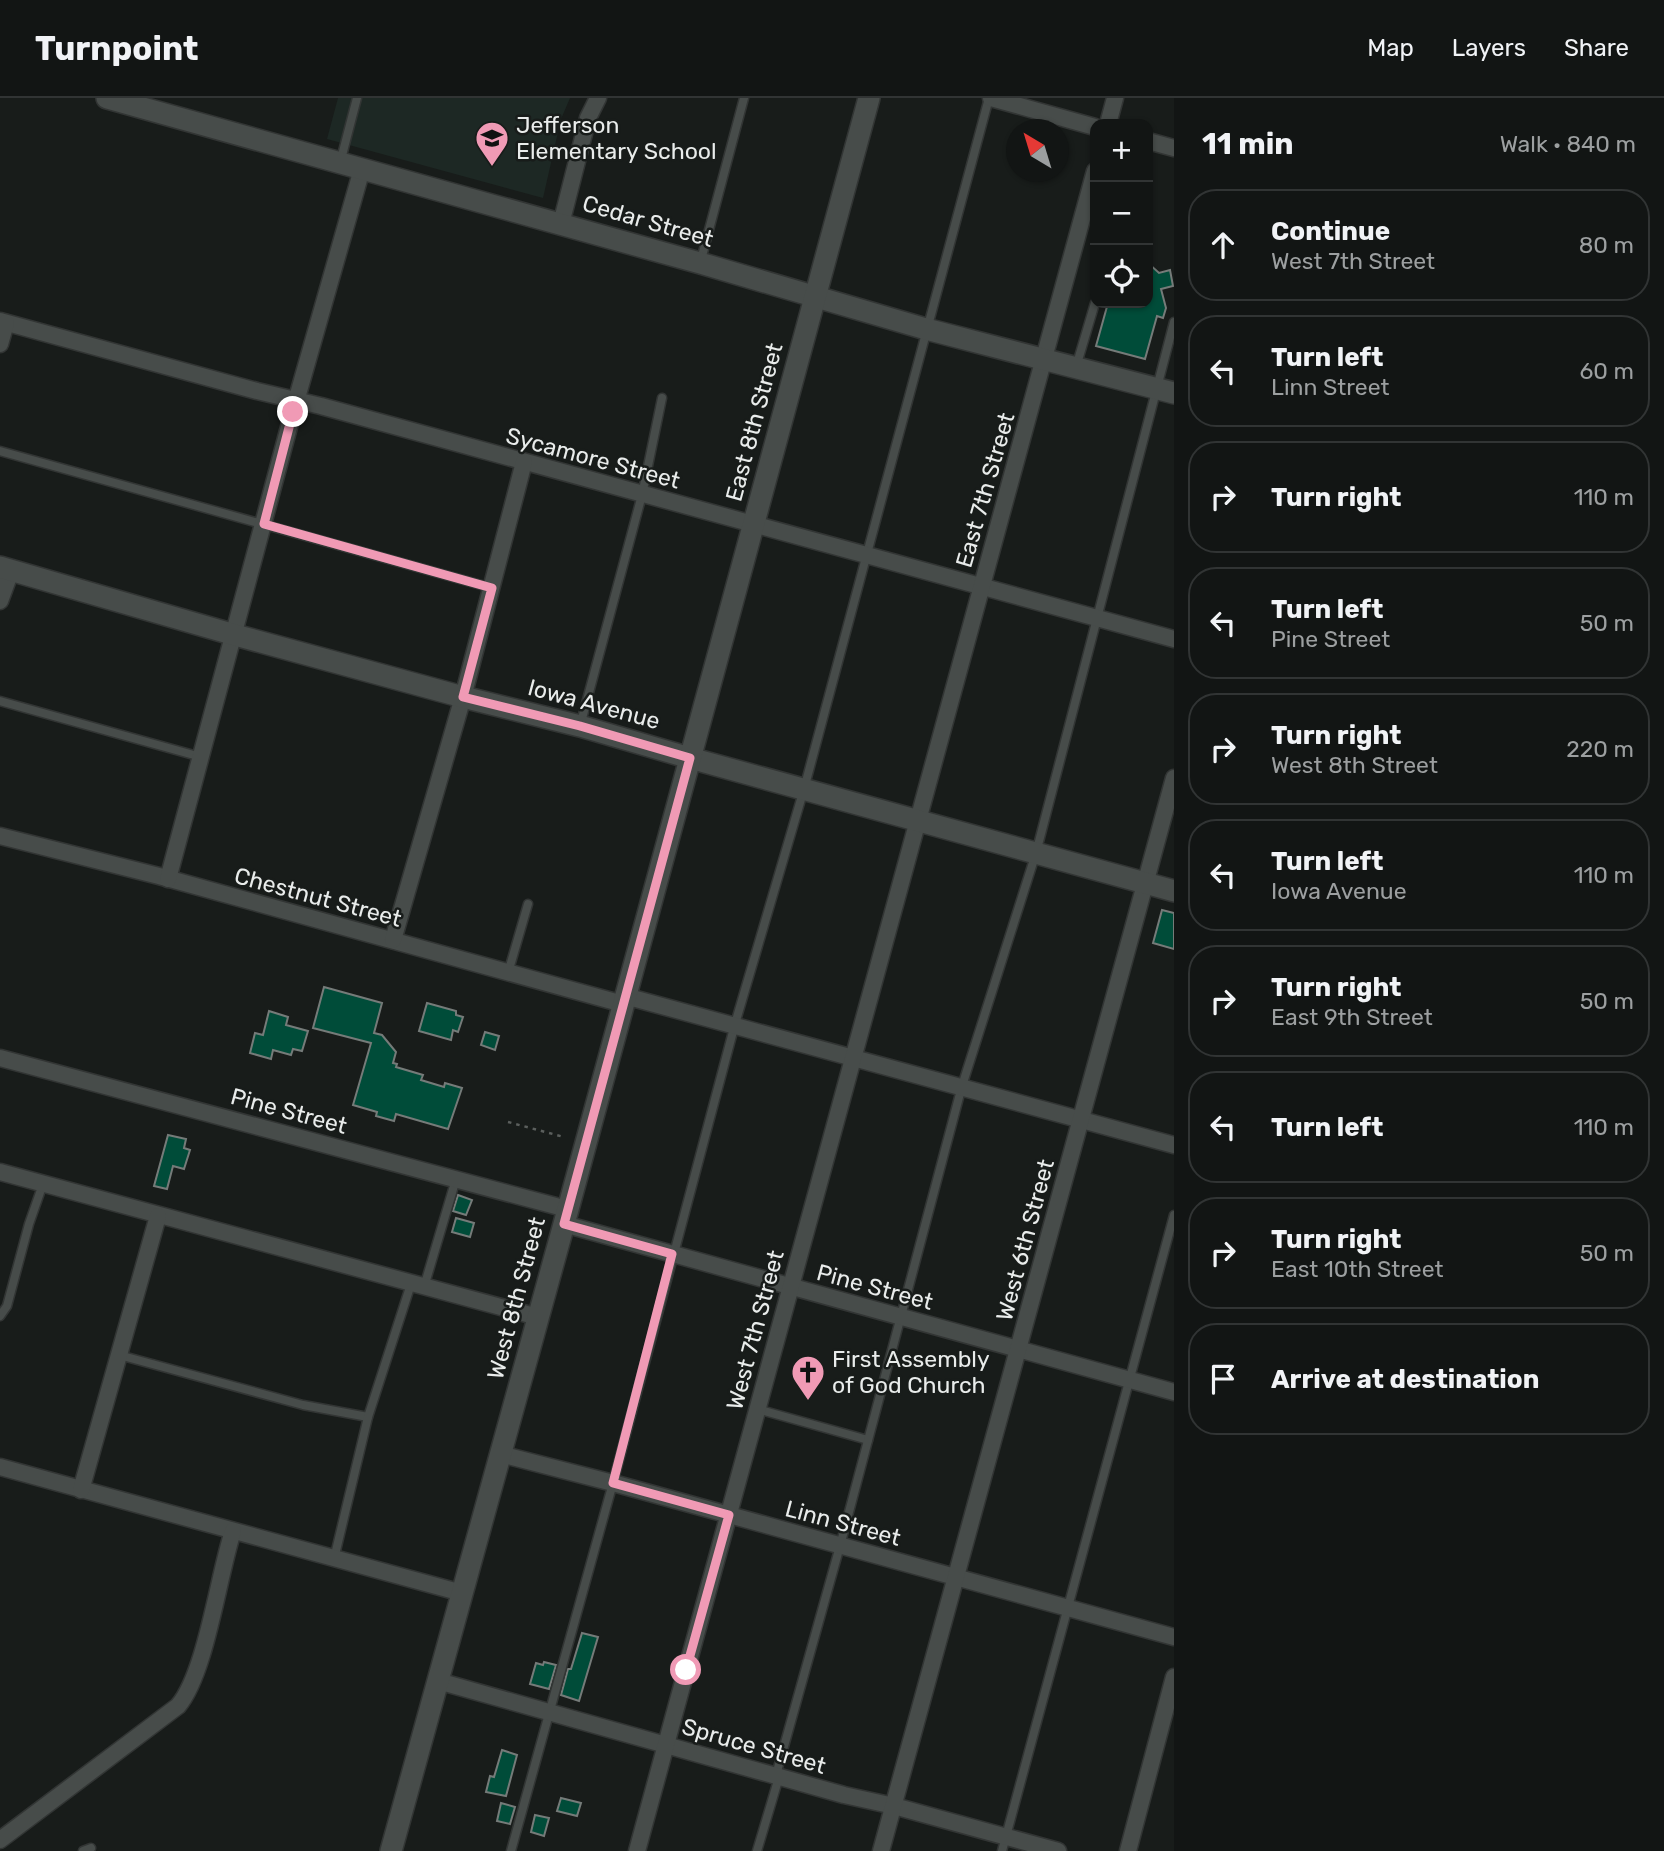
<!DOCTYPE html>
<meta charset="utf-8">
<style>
:root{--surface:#121514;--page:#1b1e1d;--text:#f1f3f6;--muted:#9c9fa0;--line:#313434}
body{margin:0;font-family:Rubik,sans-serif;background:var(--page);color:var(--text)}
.controls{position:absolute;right:21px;top:21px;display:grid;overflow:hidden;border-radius:14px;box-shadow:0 2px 5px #0004}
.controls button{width:63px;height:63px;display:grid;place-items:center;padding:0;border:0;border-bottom:2px solid var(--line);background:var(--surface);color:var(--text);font:35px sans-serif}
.compass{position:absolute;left:1006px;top:21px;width:63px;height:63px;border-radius:50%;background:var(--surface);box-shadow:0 2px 5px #0004;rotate:322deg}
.stop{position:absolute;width:21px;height:21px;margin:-16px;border:5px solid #f09ab5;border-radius:50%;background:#fff}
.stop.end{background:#f09ab5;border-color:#fff;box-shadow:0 2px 7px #0008}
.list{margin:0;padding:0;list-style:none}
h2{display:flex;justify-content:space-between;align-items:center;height:91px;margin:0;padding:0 28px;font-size:30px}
h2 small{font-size:23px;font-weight:400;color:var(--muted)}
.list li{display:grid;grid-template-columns:46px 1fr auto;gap:21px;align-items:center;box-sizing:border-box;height:112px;margin:0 14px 14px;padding:0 14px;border:2px solid var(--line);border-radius:28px}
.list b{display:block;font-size:26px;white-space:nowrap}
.list p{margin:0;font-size:23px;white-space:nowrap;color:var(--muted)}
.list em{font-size:23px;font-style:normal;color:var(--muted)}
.icon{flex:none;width:38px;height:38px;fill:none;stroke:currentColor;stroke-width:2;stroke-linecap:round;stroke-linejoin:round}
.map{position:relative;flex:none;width:1174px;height:1753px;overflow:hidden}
header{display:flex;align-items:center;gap:42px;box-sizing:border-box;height:98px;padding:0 35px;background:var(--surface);border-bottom:2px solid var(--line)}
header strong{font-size:33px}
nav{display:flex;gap:38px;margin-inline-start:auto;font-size:24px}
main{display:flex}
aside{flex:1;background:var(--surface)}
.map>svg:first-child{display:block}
.built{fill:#1d2824}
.building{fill:#004c39;stroke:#757b79;stroke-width:2}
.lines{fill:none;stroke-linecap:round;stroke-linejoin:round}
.lane-casing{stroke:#323534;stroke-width:11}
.street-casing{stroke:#323534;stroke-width:19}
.secondary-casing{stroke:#323534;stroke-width:24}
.path{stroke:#5b5f5d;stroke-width:2.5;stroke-dasharray:3.5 5;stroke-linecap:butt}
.lane{stroke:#474c4a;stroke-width:8}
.street{stroke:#474c4a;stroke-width:16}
.secondary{stroke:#474c4a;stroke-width:21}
.route{stroke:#f09ab5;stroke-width:9}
.labels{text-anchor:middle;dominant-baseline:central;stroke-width:5;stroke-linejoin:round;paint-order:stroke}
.poi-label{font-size:23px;fill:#e9eceb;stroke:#181c1a;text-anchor:start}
.street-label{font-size:23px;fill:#e9eceb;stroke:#181c1a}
</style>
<header>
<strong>Turnpoint</strong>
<nav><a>Map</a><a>Layers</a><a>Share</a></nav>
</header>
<main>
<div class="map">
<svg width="1174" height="1753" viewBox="0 0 1174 1753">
<rect width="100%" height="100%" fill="#181c1a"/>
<polygon class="built" points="338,0 570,0 561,21 543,100 327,41"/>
<g class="building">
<polygon points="1148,165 1159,175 1170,172 1173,188 1161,191 1166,210 1163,220 1157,218 1145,261 1096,248 1108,205 1148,205"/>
<polygon points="1162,812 1174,815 1174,851 1153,845"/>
<polygon points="324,889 382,905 374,935 382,937 396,954 393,965 397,966 396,969 423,977 421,982 444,989 445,985 462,990 448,1031 396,1016 394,1023 376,1018 377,1014 353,1007 371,945 313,930"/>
<polygon points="427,905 456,913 456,917 463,919 458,934 453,932 451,942 419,933"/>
<polygon points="269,913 288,919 286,927 308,933 302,953 293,951 291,957 273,952 271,961 250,955 255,935 263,937"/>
<polygon points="485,934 499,938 495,952 481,947"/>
<polygon points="168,1037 186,1041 184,1050 190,1052 184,1071 173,1068 167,1091 154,1088"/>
<polygon points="458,1097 472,1102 466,1117 453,1113"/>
<polygon points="456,1120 474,1125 470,1139 452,1134"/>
<polygon points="582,1535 598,1539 579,1603 561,1597 568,1571 571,1571"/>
<polygon points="544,1564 556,1567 549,1591 530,1586 536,1565 543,1567"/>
<polygon points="502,1652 517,1657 506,1698 486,1694 490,1678 494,1679"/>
<polygon points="561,1700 581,1705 577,1718 557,1713"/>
<polygon points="501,1705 515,1709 510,1726 497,1723"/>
<polygon points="535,1717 549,1720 544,1738 531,1734"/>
</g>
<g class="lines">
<defs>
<g id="lane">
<polyline points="340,65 357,0"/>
<polyline points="701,162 744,0"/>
<polyline points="1076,269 1095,205"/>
<polyline points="0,353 492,490"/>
<polyline points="0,603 201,659"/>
<polyline points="580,628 642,397 662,300"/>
<polyline points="508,875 528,806"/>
<polyline points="424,1189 456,1081"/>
<polyline points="0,1218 7,1208 29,1126 43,1086"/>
<polyline points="119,1257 303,1307 368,1319"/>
<polyline points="757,1311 868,1342"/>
<polyline points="334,1461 368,1319 411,1186"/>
<polyline points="776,1677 840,1448 962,988 1036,755 1174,224"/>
<polyline points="83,1753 91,1750"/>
<polyline points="511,1753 613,1385 735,926 804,691 989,0"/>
<polyline points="757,1753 779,1679"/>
<polyline points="1002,1753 1174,1117"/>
</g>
<g id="street">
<polyline points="991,0 1095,29"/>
<polyline points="1108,26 1115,0"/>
<polyline points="1148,43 1174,50"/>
<polyline points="561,126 588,20 598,0"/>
<polyline points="0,223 257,293 321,308 1174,541"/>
<polyline points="0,246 6,225"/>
<polyline points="0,503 11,473"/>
<polyline points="0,738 159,778 623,906"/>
<polyline points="168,781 293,314 362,71"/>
<polyline points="393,842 463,599 524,364"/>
<polyline points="625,898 1174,1047"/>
<polyline points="0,960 567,1111"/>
<polyline points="0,1074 538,1219"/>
<polyline points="564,1126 1174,1294"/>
<polyline points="500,1356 613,1385 1174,1539"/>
<polyline points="0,1369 462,1495"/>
<polyline points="81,1392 158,1118"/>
<polyline points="438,1583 844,1697 894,1708 1058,1753"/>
<path d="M0 1742 178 1608C206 1575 218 1479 233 1433"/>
<polyline points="637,1753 1095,73"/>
<polyline points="881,1753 1174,680"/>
<polyline points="1128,1753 1174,1579"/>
</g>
<g id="secondary">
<polyline points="107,0 700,165 926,231 1174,295"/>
<polyline points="0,469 235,537 463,599 580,628 690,660 1174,793"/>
<polyline points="391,1753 564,1126 869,0"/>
</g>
</defs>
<use href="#lane" class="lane-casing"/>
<use href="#street" class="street-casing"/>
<use href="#secondary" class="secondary-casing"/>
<polyline class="path" points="508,1024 564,1039"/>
<use href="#lane" class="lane"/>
<use href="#street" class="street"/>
<use href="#secondary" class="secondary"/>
</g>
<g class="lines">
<polyline class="route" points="293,314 264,426 492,490 463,599 580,628 690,660 564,1126 672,1156 613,1385 729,1417 686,1572"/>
</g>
<defs>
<symbol id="school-pin" viewBox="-11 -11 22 30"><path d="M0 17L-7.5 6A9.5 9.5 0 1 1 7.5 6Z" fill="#f09ab5" stroke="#181c1a"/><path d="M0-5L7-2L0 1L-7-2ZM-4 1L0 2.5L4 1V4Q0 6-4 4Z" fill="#111"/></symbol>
<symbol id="church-pin" viewBox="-11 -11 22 30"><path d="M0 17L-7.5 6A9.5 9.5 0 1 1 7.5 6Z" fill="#f09ab5" stroke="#181c1a"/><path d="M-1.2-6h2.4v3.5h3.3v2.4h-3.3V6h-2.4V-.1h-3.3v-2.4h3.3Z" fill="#111"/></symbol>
</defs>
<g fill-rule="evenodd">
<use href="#school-pin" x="473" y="21" width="38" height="52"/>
<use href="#church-pin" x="789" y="1255" width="38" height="52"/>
</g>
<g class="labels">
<g class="poi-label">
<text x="516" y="27">Jefferson<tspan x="516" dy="26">Elementary School</tspan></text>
<text x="832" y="1261">First Assembly<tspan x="832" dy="26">of God Church</tspan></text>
</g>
<g class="street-label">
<text transform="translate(648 123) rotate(16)">Cedar Street</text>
<text transform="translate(754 324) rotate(-75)">East 8th Street</text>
<text transform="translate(593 360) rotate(15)">Sycamore Street</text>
<text transform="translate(985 392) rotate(-74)">East 7th Street</text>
<text transform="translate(594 606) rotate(15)">Iowa Avenue</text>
<text transform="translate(318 799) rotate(15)">Chestnut Street</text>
<text transform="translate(289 1013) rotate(15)">Pine Street</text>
<text transform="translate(1025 1142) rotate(-75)">West 6th Street</text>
<text transform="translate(875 1189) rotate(15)">Pine Street</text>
<text transform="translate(516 1200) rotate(-75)">West 8th Street</text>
<text transform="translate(755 1232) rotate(-75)">West 7th Street</text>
<text transform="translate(843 1425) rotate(15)">Linn Street</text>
<text transform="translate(754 1648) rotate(16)">Spruce Street</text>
</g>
</g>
</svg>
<div class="controls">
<button>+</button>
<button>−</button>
<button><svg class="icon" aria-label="locate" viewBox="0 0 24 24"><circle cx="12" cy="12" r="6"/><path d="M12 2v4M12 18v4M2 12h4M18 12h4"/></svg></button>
</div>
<svg class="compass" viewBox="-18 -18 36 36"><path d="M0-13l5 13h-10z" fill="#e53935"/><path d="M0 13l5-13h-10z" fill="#9c9fa0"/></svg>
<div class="stop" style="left:686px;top:1572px"></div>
<div class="stop end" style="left:293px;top:314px"></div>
</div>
<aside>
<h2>11 min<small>Walk · 840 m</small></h2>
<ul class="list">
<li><svg class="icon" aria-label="ahead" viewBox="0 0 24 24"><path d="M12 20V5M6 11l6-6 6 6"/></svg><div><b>Continue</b><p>West 7th Street</p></div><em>80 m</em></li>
<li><svg class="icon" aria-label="left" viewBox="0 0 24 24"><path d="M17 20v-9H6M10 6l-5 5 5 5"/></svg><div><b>Turn left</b><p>Linn Street</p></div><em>60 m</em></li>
<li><svg class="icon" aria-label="right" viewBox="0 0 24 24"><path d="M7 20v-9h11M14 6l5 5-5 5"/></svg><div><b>Turn right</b></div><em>110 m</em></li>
<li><svg class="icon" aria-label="left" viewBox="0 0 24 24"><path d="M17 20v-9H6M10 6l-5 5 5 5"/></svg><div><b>Turn left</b><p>Pine Street</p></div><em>50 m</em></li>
<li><svg class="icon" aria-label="right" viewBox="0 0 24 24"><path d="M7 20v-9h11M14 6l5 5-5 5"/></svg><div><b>Turn right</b><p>West 8th Street</p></div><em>220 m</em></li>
<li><svg class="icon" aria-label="left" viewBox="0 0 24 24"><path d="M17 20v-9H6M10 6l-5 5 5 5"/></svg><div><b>Turn left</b><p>Iowa Avenue</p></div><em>110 m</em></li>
<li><svg class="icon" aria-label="right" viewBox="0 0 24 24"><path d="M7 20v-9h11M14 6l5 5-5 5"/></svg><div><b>Turn right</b><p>East 9th Street</p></div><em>50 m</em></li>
<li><svg class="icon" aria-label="left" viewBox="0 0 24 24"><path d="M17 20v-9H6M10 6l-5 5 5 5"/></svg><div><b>Turn left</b></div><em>110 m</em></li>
<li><svg class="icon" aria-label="right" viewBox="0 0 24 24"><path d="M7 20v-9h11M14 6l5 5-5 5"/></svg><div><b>Turn right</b><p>East 10th Street</p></div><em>50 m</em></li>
<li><svg class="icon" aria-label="arrive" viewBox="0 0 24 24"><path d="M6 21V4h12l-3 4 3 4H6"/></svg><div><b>Arrive at destination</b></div></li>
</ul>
</aside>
</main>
